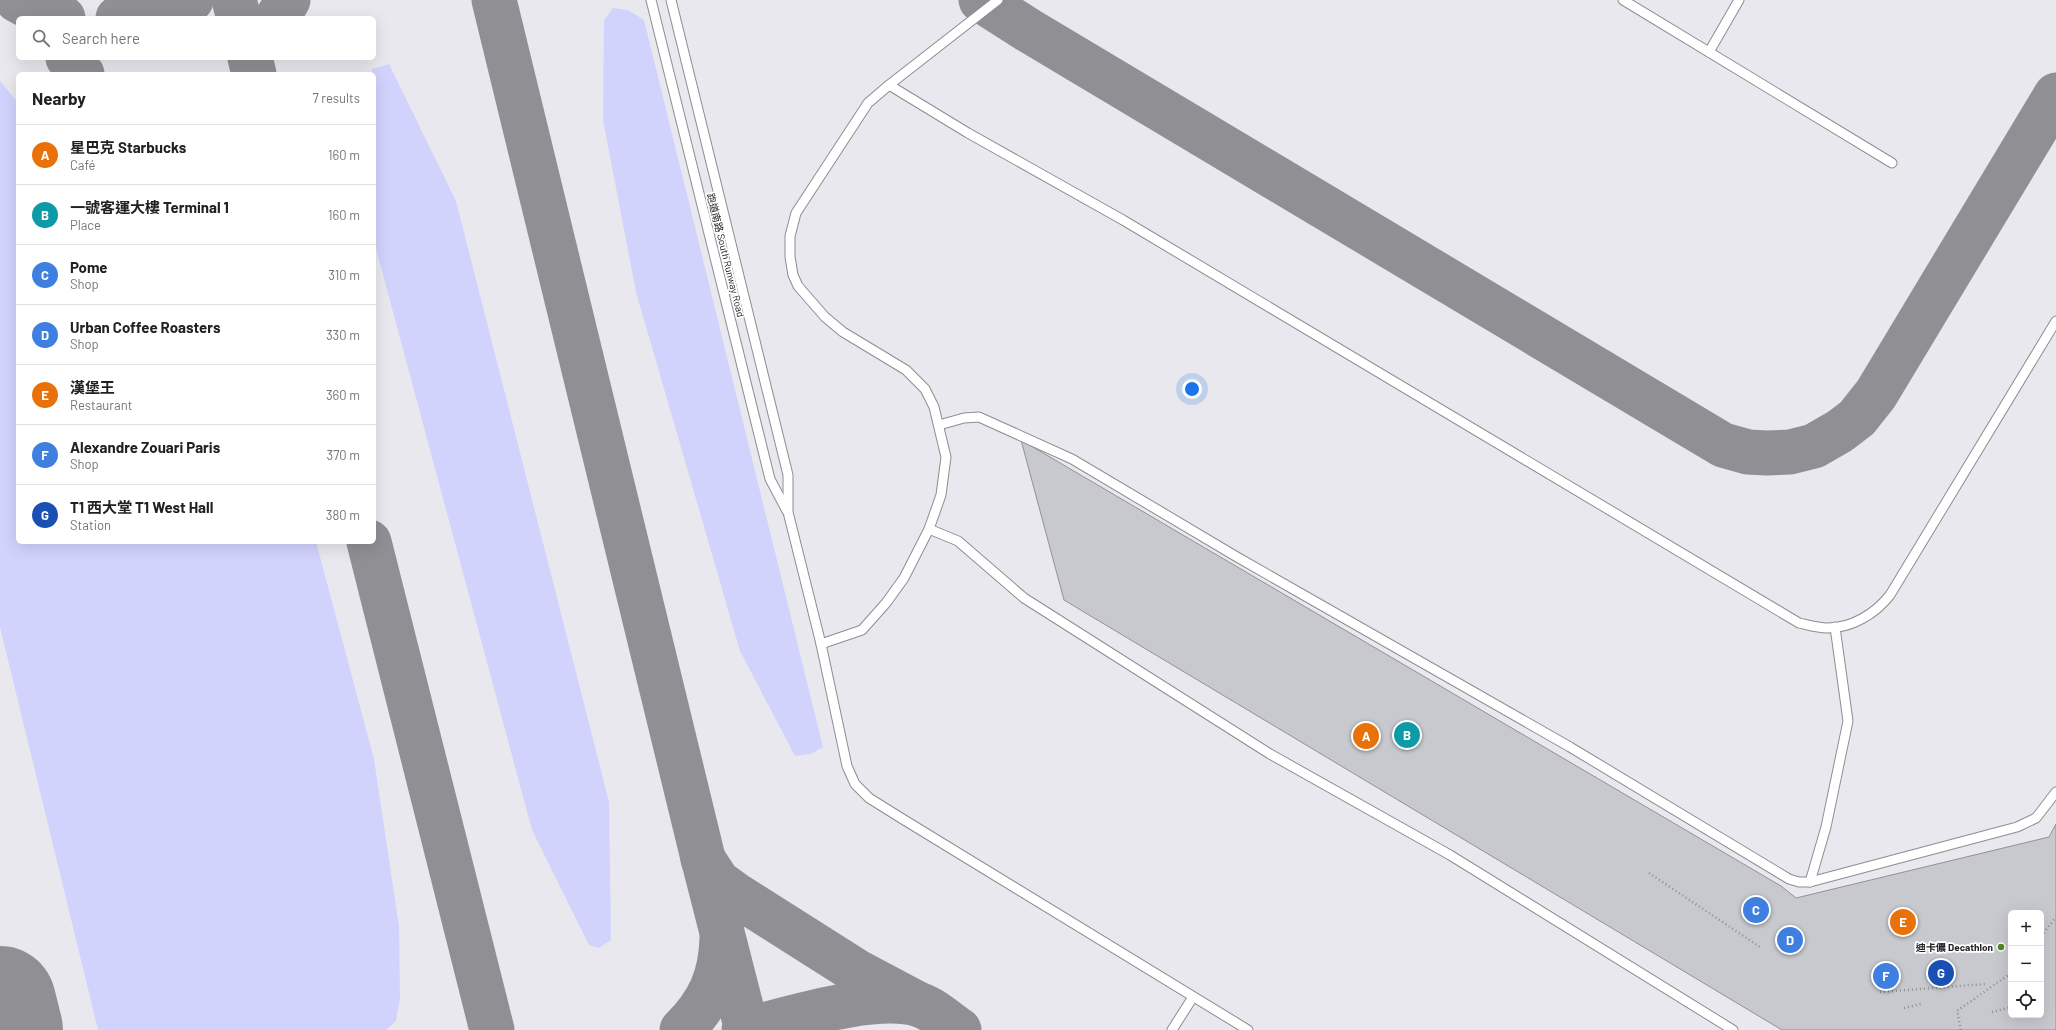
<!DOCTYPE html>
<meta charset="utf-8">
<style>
:root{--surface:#fff;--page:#f6f6f6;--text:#202124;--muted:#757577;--line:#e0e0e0;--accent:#518721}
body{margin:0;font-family:Barlow,"Noto Sans TC",sans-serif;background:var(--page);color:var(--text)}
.controls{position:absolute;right:12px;bottom:12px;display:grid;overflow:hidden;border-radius:6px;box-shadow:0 4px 16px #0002}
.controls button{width:36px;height:36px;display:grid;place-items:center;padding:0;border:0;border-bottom:1px solid var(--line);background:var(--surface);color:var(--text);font:20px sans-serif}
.you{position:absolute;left:1192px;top:389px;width:14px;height:14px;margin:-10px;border:3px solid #fff;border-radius:50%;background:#1a73e8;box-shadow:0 0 0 6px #1a73e833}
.badge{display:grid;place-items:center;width:26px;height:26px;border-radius:50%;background:var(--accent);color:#fff;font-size:13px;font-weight:700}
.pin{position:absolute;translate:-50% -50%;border:2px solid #fff;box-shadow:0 1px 4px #0006}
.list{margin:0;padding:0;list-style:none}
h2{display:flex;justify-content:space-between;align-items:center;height:52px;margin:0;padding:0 16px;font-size:17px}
h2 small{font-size:13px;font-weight:400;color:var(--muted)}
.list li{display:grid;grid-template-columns:26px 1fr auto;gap:12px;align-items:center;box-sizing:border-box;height:60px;padding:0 16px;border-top:1px solid var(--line)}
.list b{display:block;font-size:15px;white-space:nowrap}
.list p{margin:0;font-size:13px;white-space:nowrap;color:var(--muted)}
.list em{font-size:13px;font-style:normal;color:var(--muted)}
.icon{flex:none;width:22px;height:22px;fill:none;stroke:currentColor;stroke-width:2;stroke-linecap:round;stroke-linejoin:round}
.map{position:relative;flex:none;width:2056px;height:1030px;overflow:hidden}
.search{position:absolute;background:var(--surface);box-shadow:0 4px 16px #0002;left:16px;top:16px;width:360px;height:44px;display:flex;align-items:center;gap:10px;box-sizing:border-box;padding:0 14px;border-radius:6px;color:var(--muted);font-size:15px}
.panel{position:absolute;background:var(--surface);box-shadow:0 4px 16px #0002;left:16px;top:72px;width:360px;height:472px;border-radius:6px}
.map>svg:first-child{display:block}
.green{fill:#d2d3fd}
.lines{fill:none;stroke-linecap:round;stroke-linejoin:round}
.taxiway{stroke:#909094;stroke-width:45}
.runway{stroke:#909094;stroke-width:112}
.building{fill:#c8c9ce;stroke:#919196;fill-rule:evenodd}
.service-casing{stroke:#8d8d92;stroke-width:11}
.path{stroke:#8e8e92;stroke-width:2.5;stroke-dasharray:1 3;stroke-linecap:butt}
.service{stroke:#fff;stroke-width:9}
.poi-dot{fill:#518721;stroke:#fff;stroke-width:1.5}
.labels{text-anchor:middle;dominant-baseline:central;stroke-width:3.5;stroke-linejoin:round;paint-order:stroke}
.street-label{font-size:10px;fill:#222224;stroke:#fff}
.poi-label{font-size:10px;font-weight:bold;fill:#222224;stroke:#fff;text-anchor:end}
</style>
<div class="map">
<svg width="2056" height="1030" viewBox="0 0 2056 1030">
<rect width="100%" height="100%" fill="#e8e8ee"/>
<g class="green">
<polygon points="613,8 628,10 644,20 823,747 811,754 795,756 740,651 636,292 603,120 604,20"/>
<polygon points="389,64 456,201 609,802 611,940 599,948 589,945 532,830 374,241 374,74 372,74 372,69"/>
<polygon points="0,81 18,103 18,542 316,542 374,759 399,926 400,998 396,1021 386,1030 98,1030 0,627"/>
</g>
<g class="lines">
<g class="taxiway">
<polyline points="17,0 36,10 63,18"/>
<polyline points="234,0 239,18"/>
<polyline points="494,0 703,858 747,1030"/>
<polyline points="981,0 1028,30 1723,445 1748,452 1767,453 1790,452 1814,446 1840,431 1857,418 1876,394 2056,95"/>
<polyline points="118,18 191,0"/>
<polyline points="277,18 288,0"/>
<polyline points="68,58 82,74"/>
<polyline points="250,58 254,74"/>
<polyline points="369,542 492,1030"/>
<polyline points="703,859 718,882 736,895 856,971 920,1005"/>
<path d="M682 1030C709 1003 721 977 722 938"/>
<path d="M744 1030C789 1019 876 991 920 1005 933 1009 947 1022 959 1030"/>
</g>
<polyline class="runway" points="0,1002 7,1030"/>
</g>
<path class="building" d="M1021 440 1781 886 1796 898 2049 837 2056 824V1030H1782L1064 600ZM2011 913H2041V1015H2011Z"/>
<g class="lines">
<defs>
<g id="service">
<polyline points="651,0 770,479 787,511"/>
<polyline points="671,0 788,475 788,512 821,644 847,766 855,784 869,798 901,818 1248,1030"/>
<polyline points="1623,0 1892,163"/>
<polyline points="1709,52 1739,0"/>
<path d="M889 85 968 133 1123 220 1799 623C1808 625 1818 628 1827 628 1852 628 1875 614 1890 595L2056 321"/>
<polyline points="939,425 964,418 979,417 1072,459 1237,557 1570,747 1789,879 1799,882 1810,882 2017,827 2036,818 2056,792"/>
<polyline points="929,529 958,541 1024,598 1270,754 1450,855 1733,1030"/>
<polyline points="821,644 862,630 886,603 904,578 929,529 941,495 946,457 934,407 925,389 906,370 843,332 825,317 798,286 793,275 790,257 790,236 796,213 868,103 889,85 998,0"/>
<polyline points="1810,882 1826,827 1848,721 1835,627"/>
<polyline points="1172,1030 1193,997"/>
</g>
</defs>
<use href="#service" class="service-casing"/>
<g class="path">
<polyline points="1649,873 1760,947"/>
<polyline points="2041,936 2056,917"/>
<polyline points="1880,992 1986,984"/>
<polyline points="1904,1008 1921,1004"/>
<polyline points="1992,1012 2011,1007"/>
<polyline points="1961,1030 1957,1011 2011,973"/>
</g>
<use href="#service" class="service"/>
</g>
<circle class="poi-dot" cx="2001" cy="947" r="4"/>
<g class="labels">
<g class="street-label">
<text transform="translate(726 255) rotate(76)">跑道南路 South Runway Road</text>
</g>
<g class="poi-label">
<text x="1993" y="947">迪卡儂 Decathlon</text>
</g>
</g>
</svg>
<div class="controls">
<button>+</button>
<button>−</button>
<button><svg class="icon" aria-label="locate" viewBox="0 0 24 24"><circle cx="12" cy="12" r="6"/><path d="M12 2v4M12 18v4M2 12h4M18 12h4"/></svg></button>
</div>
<div class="you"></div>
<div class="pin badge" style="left:1366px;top:736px;background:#e8710a">A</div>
<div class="pin badge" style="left:1407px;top:735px;background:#0f9aa8">B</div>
<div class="pin badge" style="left:1756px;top:910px;background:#3f7fe0">C</div>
<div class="pin badge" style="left:1790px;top:940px;background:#3f7fe0">D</div>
<div class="pin badge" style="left:1903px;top:922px;background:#e8710a">E</div>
<div class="pin badge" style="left:1886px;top:976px;background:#3f7fe0">F</div>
<div class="pin badge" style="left:1941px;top:973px;background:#1a4fb4">G</div>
<div class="search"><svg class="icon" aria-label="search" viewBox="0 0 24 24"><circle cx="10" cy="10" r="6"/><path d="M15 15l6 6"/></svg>Search here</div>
<section class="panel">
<h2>Nearby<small>7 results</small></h2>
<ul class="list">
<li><span class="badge" style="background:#e8710a">A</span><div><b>星巴克 Starbucks</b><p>Café</p></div><em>160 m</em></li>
<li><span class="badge" style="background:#0f9aa8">B</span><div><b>一號客運大樓 Terminal 1</b><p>Place</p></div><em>160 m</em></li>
<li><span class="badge" style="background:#3f7fe0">C</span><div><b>Pome</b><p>Shop</p></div><em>310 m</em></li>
<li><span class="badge" style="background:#3f7fe0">D</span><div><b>Urban Coffee Roasters</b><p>Shop</p></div><em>330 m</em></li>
<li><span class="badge" style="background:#e8710a">E</span><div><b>漢堡王</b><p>Restaurant</p></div><em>360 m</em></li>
<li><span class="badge" style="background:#3f7fe0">F</span><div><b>Alexandre Zouari Paris</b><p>Shop</p></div><em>370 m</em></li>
<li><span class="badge" style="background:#1a4fb4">G</span><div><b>T1 西大堂 T1 West Hall</b><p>Station</p></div><em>380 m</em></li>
</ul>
</section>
</div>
